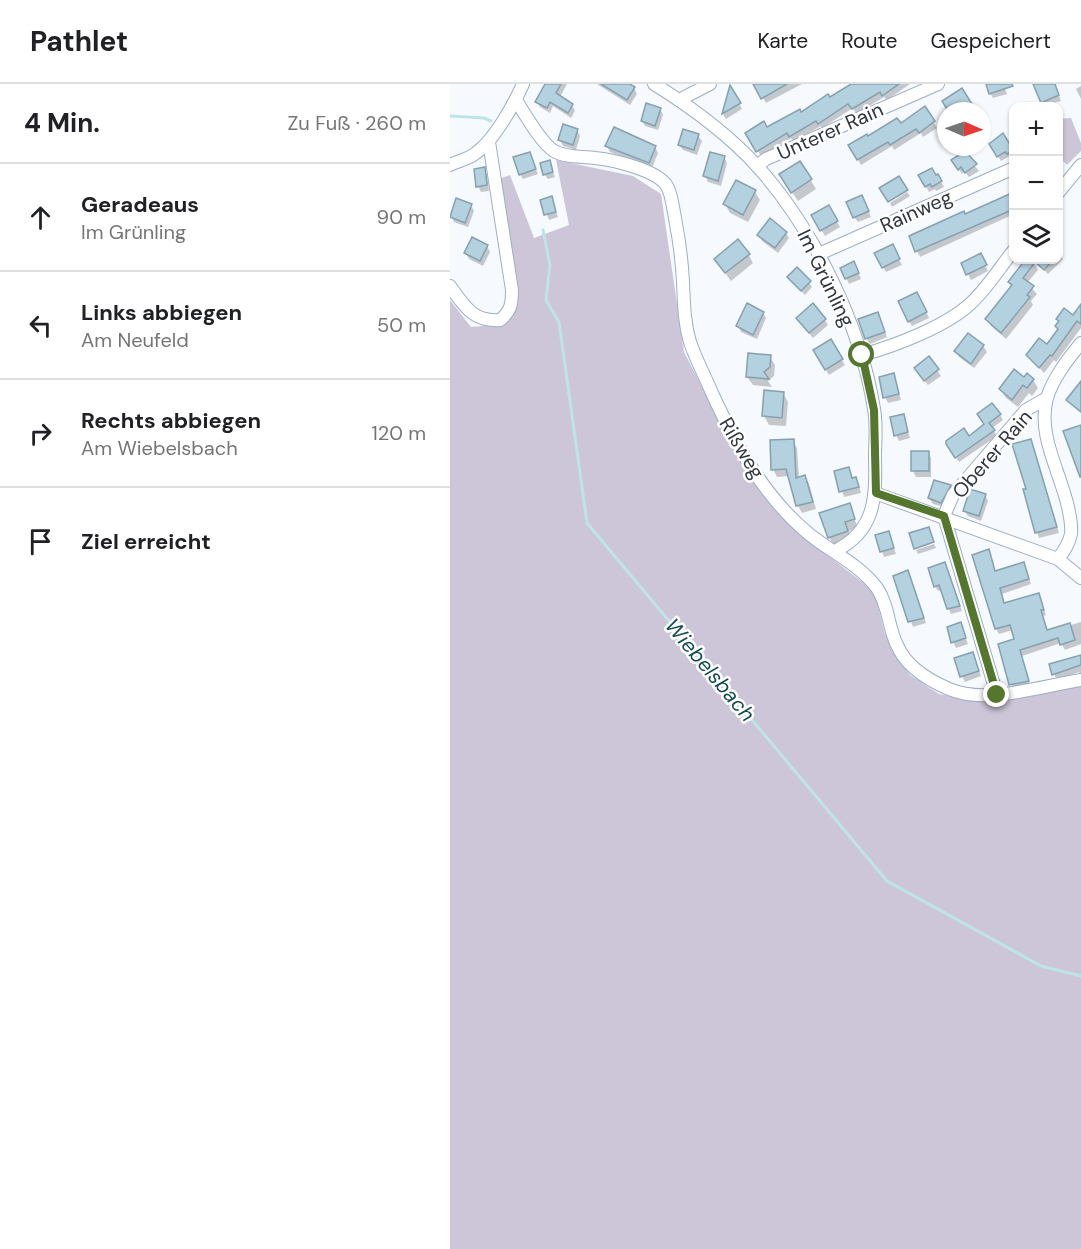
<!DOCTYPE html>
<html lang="de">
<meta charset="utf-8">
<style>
:root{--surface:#fff;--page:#f2f2f2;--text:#202124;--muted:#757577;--line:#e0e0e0}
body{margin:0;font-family:"DM Sans",sans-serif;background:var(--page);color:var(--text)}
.controls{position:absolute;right:18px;top:18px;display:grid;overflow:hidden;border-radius:12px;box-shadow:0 2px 4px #0004}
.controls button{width:54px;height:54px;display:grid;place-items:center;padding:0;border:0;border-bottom:2px solid var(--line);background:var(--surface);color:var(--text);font:30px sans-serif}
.compass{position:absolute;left:487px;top:18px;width:54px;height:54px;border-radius:50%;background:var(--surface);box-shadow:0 2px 4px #0004;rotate:92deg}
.stop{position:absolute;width:18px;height:18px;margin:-14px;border:4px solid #55762d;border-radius:50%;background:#fff}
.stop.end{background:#55762d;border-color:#fff;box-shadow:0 2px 6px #0008}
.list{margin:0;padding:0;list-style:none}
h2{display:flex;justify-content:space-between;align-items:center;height:78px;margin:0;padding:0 24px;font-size:26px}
h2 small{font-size:20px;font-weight:400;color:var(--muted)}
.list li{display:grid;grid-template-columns:39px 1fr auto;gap:18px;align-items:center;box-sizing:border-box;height:108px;padding:0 24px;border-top:2px solid var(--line)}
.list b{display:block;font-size:22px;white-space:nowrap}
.list p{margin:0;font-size:20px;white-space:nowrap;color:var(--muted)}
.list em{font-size:20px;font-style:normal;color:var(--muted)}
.icon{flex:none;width:33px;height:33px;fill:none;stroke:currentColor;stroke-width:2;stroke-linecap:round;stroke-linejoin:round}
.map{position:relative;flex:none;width:631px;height:1165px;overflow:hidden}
header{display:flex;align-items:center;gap:36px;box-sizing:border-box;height:84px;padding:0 30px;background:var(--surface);border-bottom:2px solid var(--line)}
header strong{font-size:28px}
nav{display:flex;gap:33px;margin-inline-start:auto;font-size:21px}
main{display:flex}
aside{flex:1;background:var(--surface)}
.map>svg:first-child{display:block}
.green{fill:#cdc6d8}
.shadow{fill:#0003}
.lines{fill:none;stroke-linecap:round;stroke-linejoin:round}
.stream{stroke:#bde5e9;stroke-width:3}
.building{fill:#b4d1e0;stroke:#85a1af;stroke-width:1.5}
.street-casing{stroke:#9daec5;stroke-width:14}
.street{stroke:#fff;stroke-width:12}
.route{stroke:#55762d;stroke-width:8}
.labels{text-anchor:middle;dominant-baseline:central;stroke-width:5;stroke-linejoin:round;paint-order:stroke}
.street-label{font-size:20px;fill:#2f363f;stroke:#fff}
.water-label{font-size:21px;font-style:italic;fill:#144d53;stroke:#fff}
</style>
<header>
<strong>Pathlet</strong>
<nav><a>Karte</a><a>Route</a><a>Gespeichert</a></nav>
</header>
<main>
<aside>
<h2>4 Min.<small>Zu Fuß · 260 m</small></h2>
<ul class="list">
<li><svg class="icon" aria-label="ahead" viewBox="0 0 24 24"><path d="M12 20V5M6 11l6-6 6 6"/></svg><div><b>Geradeaus</b><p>Im Grünling</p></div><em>90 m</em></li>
<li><svg class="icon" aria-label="left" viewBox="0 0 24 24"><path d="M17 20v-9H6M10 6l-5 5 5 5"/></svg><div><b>Links abbiegen</b><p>Am Neufeld</p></div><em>50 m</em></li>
<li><svg class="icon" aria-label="right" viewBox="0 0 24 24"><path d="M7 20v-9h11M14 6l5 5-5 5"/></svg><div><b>Rechts abbiegen</b><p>Am Wiebelsbach</p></div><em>120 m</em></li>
<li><svg class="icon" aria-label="arrive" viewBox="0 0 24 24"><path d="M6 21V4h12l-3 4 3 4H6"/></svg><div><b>Ziel erreicht</b></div></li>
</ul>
</aside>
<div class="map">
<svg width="631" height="1165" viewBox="0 0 631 1165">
<rect width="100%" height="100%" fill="#f6faff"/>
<g class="green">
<polygon points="621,34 631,59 631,67 617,81 609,73 609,35"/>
<polygon points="106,76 183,92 211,110 234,268 299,392 330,432 359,457 424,507 435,550 460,591 489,610 526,617 631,602 631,1165 0,1165 0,216 21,243 55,240 67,221 49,95 60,91 84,154 119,141"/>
</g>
<g class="shadow">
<polygon points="96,0 117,0 110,13 122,21 125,27 121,34 103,22 100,29 90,23 87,18"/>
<polygon points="147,0 177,0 184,4 187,10 180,21"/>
<polygon points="305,0 352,0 316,19"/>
<polygon points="404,0 460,0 437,16 434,13 406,30 403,24 372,44 371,42 343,57 341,54 311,72 297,49 317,45 351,30"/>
<polygon points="539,0 553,0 557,10 543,14 540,9"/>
<polygon points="587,0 605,0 611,17 594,22"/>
<polygon points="631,2 631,15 626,5"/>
<polygon points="281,4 292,25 276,35 273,30"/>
<polygon points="510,7 521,21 524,27 500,27"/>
<polygon points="475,24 487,44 473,53 471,49 444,66 442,62 411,81 400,61 450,41"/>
<polygon points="210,25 213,31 208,46 195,42 192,37"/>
<polygon points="127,46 130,52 126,66 113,62 110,56"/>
<polygon points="248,52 252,57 247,71 233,66 229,61"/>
<polygon points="541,61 564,62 564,74 562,75 560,72 551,77"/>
<polygon points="157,62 205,63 208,69 202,84 160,68"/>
<polygon points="514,69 529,87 519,93 515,88 512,90 503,76"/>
<polygon points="79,70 88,90 73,95 70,90"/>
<polygon points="274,73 277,79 271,102 258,98 255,92"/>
<polygon points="99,78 105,93 98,95 94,90"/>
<polygon points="350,79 366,105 348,117 336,99"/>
<polygon points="34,85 37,90 39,107 31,108 28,102"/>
<polygon points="470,92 488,92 494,103 486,107 485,105 479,108"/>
<polygon points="305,108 310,116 298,138 280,129 275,120"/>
<polygon points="457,108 460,112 442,123 440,119"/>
<polygon points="564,108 564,130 470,173 461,153 515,132"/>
<polygon points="101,114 108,133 99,136 92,117"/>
<polygon points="415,118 421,133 408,138 404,133"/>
<polygon points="21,121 24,127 18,143 4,138 1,132"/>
<polygon points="379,123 390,143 375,152 363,132"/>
<polygon points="336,149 339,154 328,169 312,157 309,151"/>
<polygon points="37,162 40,168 33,182 19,175 16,169"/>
<polygon points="445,168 452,181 436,188 433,183"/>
<polygon points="608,168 613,175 598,190 584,176 608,176"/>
<polygon points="298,170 303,179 281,197 265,175"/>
<polygon points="578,176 584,179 588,186 577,199 587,210 581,217 583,221 556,255 541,242 537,235 562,203 559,199"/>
<polygon points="533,177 538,187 521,196 518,190"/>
<polygon points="392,185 407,185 411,195 399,200"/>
<polygon points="339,194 359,198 362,203 355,211"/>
<polygon points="470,215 479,234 462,242 459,237"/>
<polygon points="631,222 631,244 606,278 604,276 594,289 578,271 597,262"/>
<polygon points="313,229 316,234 307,255 291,248 288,242"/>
<polygon points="428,230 437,253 420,260 416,254"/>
<polygon points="375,236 378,241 363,254 351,240"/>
<polygon points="518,251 533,262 537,268 524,284 509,273 506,267"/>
<polygon points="380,257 395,281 379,291 365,267"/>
<polygon points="320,273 325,281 324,292 318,297 322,303 303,301 297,293"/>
<polygon points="479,274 491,292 478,301 469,290"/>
<polygon points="444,291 451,316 438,319 435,313"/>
<polygon points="574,295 583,296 588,304 582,312 579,309 568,323 556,314 550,305"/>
<polygon points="333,309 338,318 336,342 319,341 314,332"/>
<polygon points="550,331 553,336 542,344 547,352 509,378 501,366"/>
<polygon points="453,332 460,354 449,357 446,351"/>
<polygon points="343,357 347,364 349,394 355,393 359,400 366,425 352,429 348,422 340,392 327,393 323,385"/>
<polygon points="583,362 609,449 589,454 580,428 578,406"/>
<polygon points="478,368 481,374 481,393 466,393 463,387"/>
<polygon points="399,385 403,396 406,395 409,401 411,409 394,413 386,388"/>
<polygon points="500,402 503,408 494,423 483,420 479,414"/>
<polygon points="535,411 538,417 531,437 518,432 514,426"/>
<polygon points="399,421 408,444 399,447 402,456 384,462 379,453"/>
<polygon points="438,449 446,470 434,473 427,452"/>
<polygon points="484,460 486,464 468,470 466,466"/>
<polygon points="538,467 546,488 573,480 576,485 581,500 552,510 555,520 588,510 596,531 593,532 598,548 631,538 631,560 615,566 611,559 572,572 581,603 564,606 561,600 566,556 563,546 549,550 546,545 524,472"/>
<polygon points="497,485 512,527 501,530 492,506 488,507 485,502"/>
<polygon points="458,488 476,539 463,543 445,493"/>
<polygon points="510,540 518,560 506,564 503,558"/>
<polygon points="523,570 531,592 515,598 512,592"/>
<polygon points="631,572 631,592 629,588 607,596 604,590"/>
</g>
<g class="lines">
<g class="stream">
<polyline points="0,32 34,34 41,37"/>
<polyline points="93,146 100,181 96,216 109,238 137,439 437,797 591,882 631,892"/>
</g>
</g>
<g class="building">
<polygon points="95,0 111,0 106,9 123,20 118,29 100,18 97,24 85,18"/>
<polygon points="151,0 180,0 185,3 177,16"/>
<polygon points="303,0 337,0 311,15"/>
<polygon points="401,0 449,0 432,12 430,8 402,25 398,20 368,40 366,37 339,53 337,49 306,68 295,49 314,37 317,43 350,25 351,28 378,10 380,13"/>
<polygon points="536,0 562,0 563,2 539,10"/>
<polygon points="583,0 605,0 609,11 591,19"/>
<polygon points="280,1 291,19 272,30"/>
<polygon points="512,4 522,20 512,27 498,27 492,17"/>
<polygon points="196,19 211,24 205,42 191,37"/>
<polygon points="475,22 485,37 469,49 466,45 440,61 438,58 407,76 398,61 417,50 418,52 447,34 451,39"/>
<polygon points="113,40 128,45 123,61 108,56"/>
<polygon points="164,43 206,62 199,79 155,62"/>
<polygon points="233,45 249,50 244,66 228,61"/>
<polygon points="553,49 559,59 564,56 564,66 557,70 555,68 547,73 539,60"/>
<polygon points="515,67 527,80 515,89 511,83 508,86 501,76"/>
<polygon points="80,68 86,85 69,91 63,73"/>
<polygon points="260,68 275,72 268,97 253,92"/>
<polygon points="100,76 103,88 93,91 90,79"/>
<polygon points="350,77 362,95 341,109 329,90"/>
<polygon points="35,83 37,101 26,103 24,85"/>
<polygon points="482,84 486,91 488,90 492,97 482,103 480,100 475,103 468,91"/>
<polygon points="449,92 458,106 438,118 429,104"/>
<polygon points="286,96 306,106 293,131 273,120"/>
<polygon points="564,108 564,125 465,168 459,152 514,127 515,130"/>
<polygon points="412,111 419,127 403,134 396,118"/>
<polygon points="102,112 106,128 94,131 90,116"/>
<polygon points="6,114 22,120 15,139 0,133"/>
<polygon points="379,121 388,137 370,147 361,131"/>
<polygon points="320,134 337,148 325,164 307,151"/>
<polygon points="22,153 38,161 30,177 14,169"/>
<polygon points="288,155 300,170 275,189 264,175"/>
<polygon points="443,160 450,175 432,184 424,169"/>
<polygon points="531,169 537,181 516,191 511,179"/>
<polygon points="575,176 603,176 594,186 585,178 573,194 584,202 577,211 580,213 551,249 535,235 562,201 558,198"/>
<polygon points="404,177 409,189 395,195 390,184"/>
<polygon points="347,183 361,197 351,207 337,193"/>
<polygon points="467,208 477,228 458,238 448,217"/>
<polygon points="297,219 314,228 303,251 286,242"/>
<polygon points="363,219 376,235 359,249 346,234"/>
<polygon points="631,220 631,240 627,237 602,272 600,271 589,284 576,271 589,254 597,260 608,245 605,242 609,237 606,235 614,224 623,231"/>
<polygon points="428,228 435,248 415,255 408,235"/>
<polygon points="518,249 534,261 521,280 504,267"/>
<polygon points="381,255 393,275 375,286 363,266"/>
<polygon points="298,269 321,271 320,283 314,288 319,295 296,293"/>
<polygon points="479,272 489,285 474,297 464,284"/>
<polygon points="564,285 574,293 577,289 584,295 577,304 573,301 562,316 549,305"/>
<polygon points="444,289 449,310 433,314 429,293"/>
<polygon points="631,297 631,328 616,316"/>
<polygon points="314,306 334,308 332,334 312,332"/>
<polygon points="542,319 551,330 539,339 545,346 505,374 496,360 496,357 514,344 519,352 534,340 527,330"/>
<polygon points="454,330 458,348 444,352 440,333"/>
<polygon points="631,341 631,393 630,393 613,347"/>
<polygon points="344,355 346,394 355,391 363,418 346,422 336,385 321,386 320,356"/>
<polygon points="581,355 607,443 585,449 573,405 576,405 562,360"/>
<rect x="461" y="367" width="18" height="20"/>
<polygon points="399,383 402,394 406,393 409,403 389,408 384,387"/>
<polygon points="484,396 501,401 491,419 478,414"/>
<polygon points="520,405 536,410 529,432 513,427"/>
<polygon points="400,419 405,435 395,438 398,447 378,454 369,429"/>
<polygon points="479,443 484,458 464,465 459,449"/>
<polygon points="439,447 444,464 430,468 425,451"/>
<polygon points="539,465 545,487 574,478 579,495 550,504 554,519 589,509 594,526 591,526 597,546 620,539 625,556 610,561 608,554 570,566 579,597 575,598 559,601 548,560 564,555 560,541 545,545 522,471"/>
<polygon points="495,478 510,522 497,525 489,501 484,503 478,484"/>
<polygon points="458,486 474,534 458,538 443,492"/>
<polygon points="511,538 516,554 501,559 497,543"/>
<polygon points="523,568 529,587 510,593 504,574"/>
<polygon points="631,571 631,581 602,591 599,580"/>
</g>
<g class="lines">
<defs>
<g id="street">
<path d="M204 0C241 23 277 49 307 82 363 144 411 242 424 325 427 341 425 358 425 375 426 415 425 447 385 467"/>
<path d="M66 16C74 29 92 60 104 67 116 74 133 72 145 74 164 76 207 86 217 102 222 111 223 124 225 134 229 155 232 177 233 198 234 219 234 238 240 258 246 276 255 292 262 309 286 361 314 413 359 450 381 468 409 480 427 504 439 522 438 543 447 561 456 583 478 596 499 605 536 621 591 602 631 596"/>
<polyline points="229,16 260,0"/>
<path d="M0 81C8 77 19 75 26 69 45 55 63 22 73 0"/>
<polyline points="307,82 316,75 488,0"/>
<polyline points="608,109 631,81"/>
<polyline points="369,170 564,84"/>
<path d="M0 202C14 222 23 238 50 236 61 227 62 220 62 206L39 58"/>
<path d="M412 271C444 262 495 243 520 220 537 205 550 183 564 166"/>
<polyline points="425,409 608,475 631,494"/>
<path d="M608 475C614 467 619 460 621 450 622 441 620 432 618 423 610 387 587 351 597 314 603 294 618 275 631 259"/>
<polyline points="547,611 494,432 503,411 576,326 597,314"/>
</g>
</defs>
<use href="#street" class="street-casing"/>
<use href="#street" class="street"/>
</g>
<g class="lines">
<polyline class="route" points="412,271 424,326 426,409 494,432 547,611"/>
</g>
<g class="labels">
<g class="street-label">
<text transform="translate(380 47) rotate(-24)">Unterer Rain</text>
<text transform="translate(466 127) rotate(-24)">Rainweg</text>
<text transform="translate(376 194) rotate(64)">Im Grünling</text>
<text transform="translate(292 364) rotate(59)">Rißweg</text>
<text transform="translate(542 370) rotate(-49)">Oberer Rain</text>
</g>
<g class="water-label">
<text transform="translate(260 586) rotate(50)">Wiebelsbach</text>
</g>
</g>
</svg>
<div class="controls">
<button>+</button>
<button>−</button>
<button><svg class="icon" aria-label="layers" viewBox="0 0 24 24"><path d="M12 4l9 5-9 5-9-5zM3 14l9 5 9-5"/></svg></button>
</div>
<svg class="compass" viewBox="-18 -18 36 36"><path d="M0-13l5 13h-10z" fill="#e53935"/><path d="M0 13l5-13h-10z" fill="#757577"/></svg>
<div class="stop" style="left:412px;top:271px"></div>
<div class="stop end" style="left:547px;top:611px"></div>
</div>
</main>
